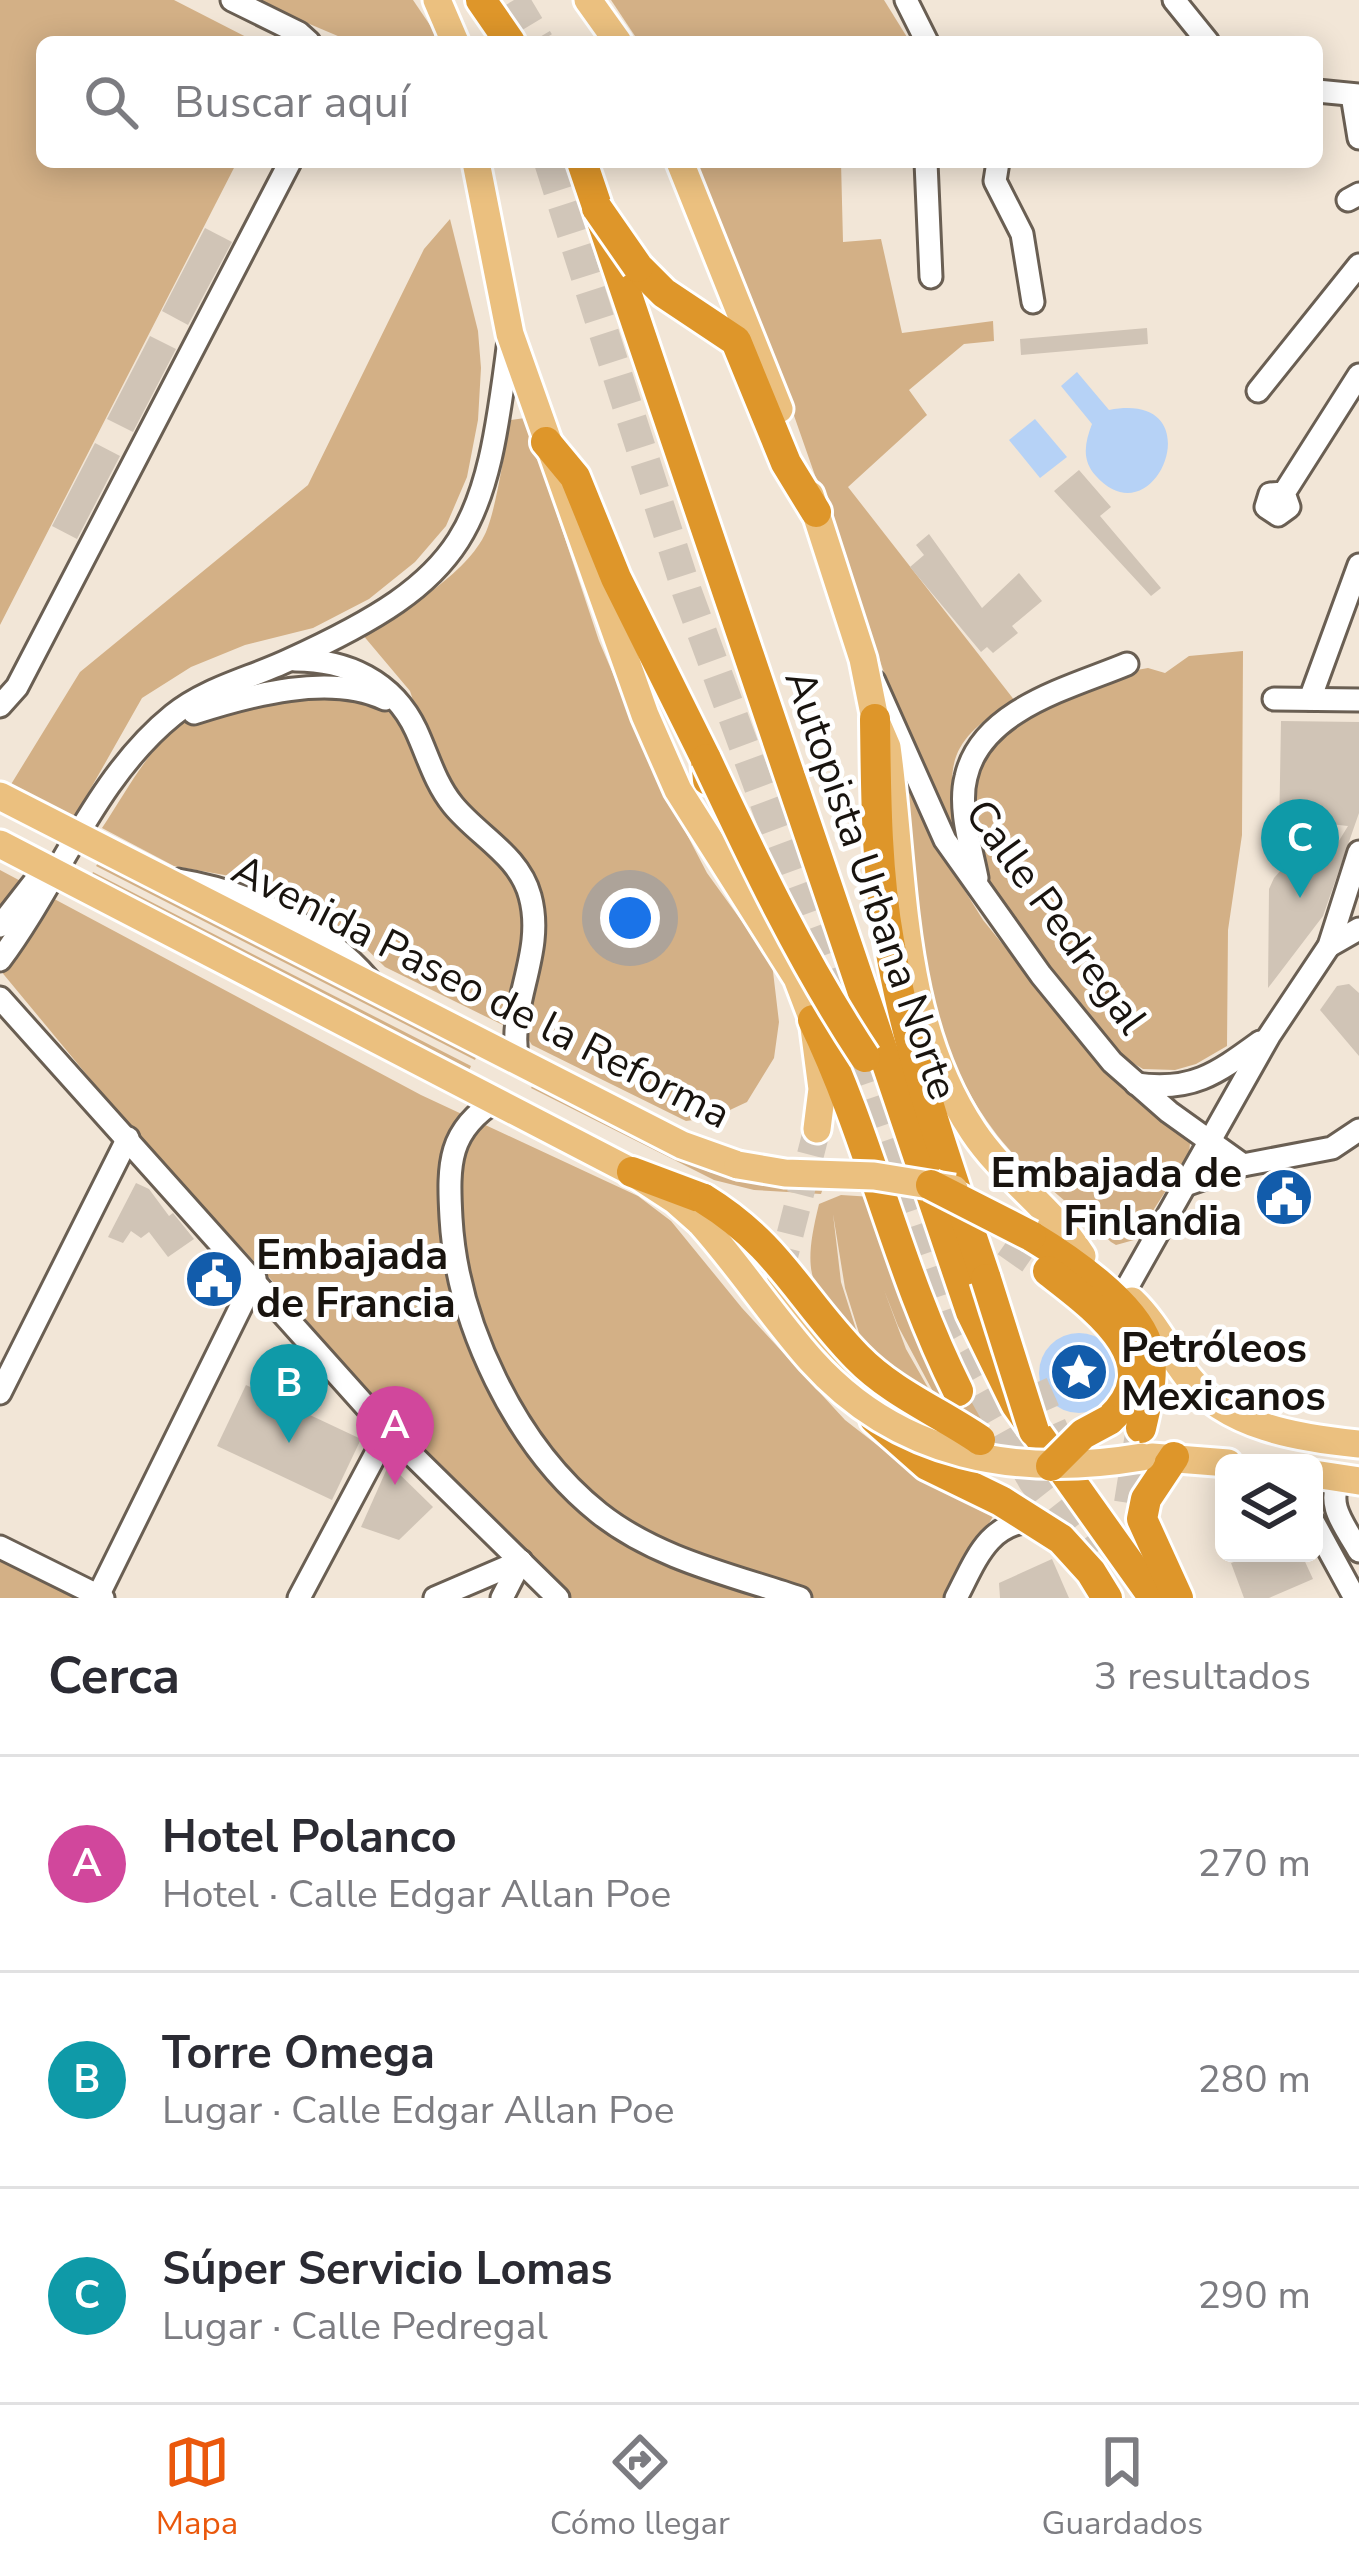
<!DOCTYPE html>
<html lang="es">
<meta charset="utf-8">
<style>
:root{--surface:#fff;--page:#f7f7f7;--text:#2b2b33;--muted:#7c7c81;--line:#e1e1e2;--accent:#ea580c}
body{margin:0;font-family:"Nunito Sans",sans-serif;background:var(--page);color:var(--text)}
.controls{position:absolute;right:36px;bottom:36px;display:grid;overflow:hidden;border-radius:18px;box-shadow:0 6px 30px #0003}
.controls button{width:108px;height:108px;display:grid;place-items:center;padding:0;border:0;border-bottom:3px solid var(--line);background:var(--surface);color:var(--text);font:60px sans-serif}
.you{position:absolute;left:630px;top:918px;width:42px;height:42px;margin:-30px;border:9px solid #fff;border-radius:50%;background:#1a73e8;box-shadow:0 0 0 18px #1a73e833}
.badge{display:grid;place-items:center;width:78px;height:78px;border-radius:50%;background:var(--accent);color:#fff;font-size:39px;font-weight:700}
.pin{position:absolute;translate:-50% -99px;filter:drop-shadow(0 3px 6px #0008)}
.pin::after{content:'';position:absolute;top:63px;width:42px;height:36px;background:inherit;clip-path:polygon(0 0,100% 0,50% 100%)}
.list{margin:0;padding:0;list-style:none}
h2{display:flex;justify-content:space-between;align-items:center;height:156px;margin:0;padding:0 48px;font-size:51px}
h2 small{font-size:39px;font-weight:400;color:var(--muted)}
.list li{display:grid;grid-template-columns:78px 1fr auto;gap:36px;align-items:center;box-sizing:border-box;height:216px;padding:0 48px;border-top:3px solid var(--line)}
.list b{display:block;font-size:45px;white-space:nowrap}
.list p{margin:0;font-size:39px;white-space:nowrap;color:var(--muted)}
.list em{font-size:39px;font-style:normal;color:var(--muted)}
.icon{flex:none;width:66px;height:66px;fill:none;stroke:currentColor;stroke-width:2;stroke-linecap:round;stroke-linejoin:round}
.map{position:relative;flex:none;width:1359px;height:1598px;overflow:hidden}
.search{position:absolute;background:var(--surface);box-shadow:0 6px 30px #0003;left:36px;right:36px;top:36px;height:132px;display:flex;align-items:center;gap:30px;box-sizing:border-box;padding:0 42px;border-radius:18px;color:var(--muted);font-size:45px}
.sheet{height:804px;background:var(--surface)}
nav{display:flex;justify-content:space-around;align-items:center;box-sizing:border-box;height:168px;border-top:3px solid var(--line);background:var(--surface);font-size:33px;color:var(--muted)}
nav a{display:grid;justify-items:center;gap:6px}
nav .on{color:var(--accent)}
.map>svg:first-child{display:block}
.green{fill:#d3b086}
.water{fill:#b6d2f6}
.building{fill:#d0c4b6}
.lines{fill:none;stroke-linecap:round;stroke-linejoin:round}
.major-tunnel{stroke:#d1c6b9;stroke-width:27;stroke-dasharray:27 14;stroke-linecap:butt}
.highway-tunnel{stroke:#d1c6b9;stroke-width:30;stroke-dasharray:30 15;stroke-linecap:butt}
.minor-casing{stroke:#6a5f53;stroke-width:27}
.major-casing{stroke:#fff;stroke-width:33}
.highway-casing{stroke:#fff;stroke-width:36}
.minor{stroke:#fff;stroke-width:21}
.major{stroke:#ebc07f;stroke-width:27}
.highway{stroke:#de962a;stroke-width:30}
.major-bridge-casing{stroke:#fff;stroke-width:33;stroke-linecap:butt}
.highway-bridge-casing{stroke:#fff;stroke-width:36;stroke-linecap:butt}
.major-bridge{stroke:#ebc07f;stroke-width:27}
.highway-bridge{stroke:#de962a;stroke-width:30}
.labels{text-anchor:middle;dominant-baseline:central;stroke-width:10;stroke-linejoin:round;paint-order:stroke}
.street-label{font-size:42px;fill:#19140f;stroke:#fff}
.poi-label{font-size:42px;font-weight:bold;fill:#19140f;stroke:#fff;text-anchor:start}
</style>
<div class="map">
<svg width="1359" height="1598" viewBox="0 0 1359 1598">
<rect width="100%" height="100%" fill="#f2e6d7"/>
<g class="green">
<polygon points="0,0 174,0 256,42 42,42 42,162 237,162 0,625"/>
<polygon points="253,0 413,0 434,31 434,42 352,42"/>
<polygon points="611,0 884,0 910,42 639,42"/>
<path d="M692 162H841L843 242 881 239 902 333 993 321 994 341 964 344 909 390 927 415 848 487 1015 701C939 744 948 771 960 848L900 718 791 407Z"/>
<polygon points="450,219 478,331 481,368 478,420 467,477 446,526 415,562 369,599 313,628 245,645 191,667 142,698 74,818 10,786 80,672 308,485 424,249"/>
<path d="M525 418 599 641 658 779 707 873 772 963 779 1022 774 1058 747 1102 715 1117 686 1121 532 1045 525 1034 538 980 542 924 538 885 516 849 490 828 455 790 432 757 410 691 362 634C401 614 468 573 486 532 497 506 504 450 511 420Z"/>
<polygon points="1243,651 1242,835 1228,930 1227,1046 1196,1064 1175,1070 1143,1069 1126,1059 1109,1045 994,899 981,857 971,790 977,768 992,745 1059,699 1109,675 1148,668 1165,673 1189,656"/>
<path d="M351 690 384 705 401 728 437 799 505 862 523 898 520 968 507 1027 385 967 348 931 230 876 174 866 102 828C125 794 147 750 180 724 222 691 299 693 351 690Z"/>
<path d="M902 759 942 854 983 920 1093 1056 1190 1143 1189 1155 1134 1240 1116 1245 1111 1242C1075 1206 1028 1175 997 1135 912 1024 915 892 902 759Z"/>
<polygon points="100,860 478,1052 475,1060 96,866"/>
<polygon points="0,870 421,1095 638,1196 671,1221 742,1308 845,1420 899,1462 999,1506 946,1598 569,1598 395,1423 278,1287 130,1127 0,970"/>
<polygon points="93,872 471,1066 468,1073 90,879"/>
<polygon points="534,1082 709,1172 753,1183 823,1188 821,1194 754,1190 714,1180 531,1088"/>
<path d="M841 1195 873 1197 982 1419 938 1401 898 1326 884 1290 906 1349 935 1400 864 1349 845 1288 833 1214 841 1282 862 1348C814 1287 799 1285 819 1204Z"/>
<polygon points="0,1556 86,1598 0,1598"/>
</g>
<g class="water">
<path d="M1077 372 1109 410C1216 389 1156 543 1096 476 1081 460 1085 442 1092 424L1061 386Z"/>
<polygon points="1035,419 1067,457 1040,478 1009,440"/>
<circle cx="1079" cy="1373" r="40"/>
</g>
<g class="building">
<polygon points="205,228 232,242 188,325 162,311"/>
<polygon points="1147,328 1148,344 1021,355 1020,339"/>
<polygon points="150,336 176,349 133,432 107,419"/>
<polygon points="95,443 120,456 77,539 52,526"/>
<polygon points="1079,470 1111,507 1100,516 1161,588 1151,596 1054,491"/>
<polygon points="929,534 982,608 1019,573 1042,601 1012,626 1018,633 993,653 987,647 981,652 910,567 924,555 916,545"/>
<polygon points="1281,721 1359,722 1359,813 1323,916 1268,988 1269,889 1274,878 1288,862 1316,866 1320,855 1329,857 1348,826 1302,821 1298,838 1279,836"/>
<polygon points="1349,984 1359,993 1359,1056 1320,1010 1337,986"/>
<polygon points="136,1183 149,1189 169,1216 173,1213 194,1239 168,1257 149,1232 141,1238 131,1231 123,1243 108,1237"/>
<polygon points="246,1385 361,1439 332,1500 217,1446"/>
<polygon points="389,1464 433,1507 399,1540 361,1527"/>
<polygon points="1237,1553 1301,1553 1313,1579 1269,1598 1244,1598 1231,1563 1240,1560"/>
<polygon points="1052,1559 1069,1598 1000,1598 999,1583"/>
</g>
<g class="lines">
<polyline class="major-tunnel" points="780,1274 817,1129"/>
<g class="highway-tunnel">
<polyline points="514,0 539,42"/>
<polyline points="549,162 687,592 824,963 951,1335 1033,1481 1092,1556"/>
<polyline points="977,1208 1002,1239 1048,1271"/>
<polyline points="1033,1384 1064,1454"/>
<polyline points="1129,1503 1141,1428"/>
</g>
<defs>
<g id="minor">
<polyline points="232,0 299,33 309,42"/>
<polyline points="906,0 927,42"/>
<polyline points="1174,0 1208,42"/>
<polyline points="1317,91 1359,95"/>
<polyline points="1352,95 1359,138"/>
<polyline points="926,162 931,277"/>
<polyline points="998,162 995,181 1022,234 1033,302"/>
<polyline points="1348,200 1359,194"/>
<polyline points="1258,391 1359,265"/>
<polyline points="1284,493 1270,494 1266,507 1278,515 1289,507 1284,493 1359,375"/>
<path d="M295 660C347 660 393 681 416 730 428 756 435 783 453 805 478 836 519 855 530 896 546 954 506 1006 518 1061"/>
<polyline points="874,681 945,840 1041,975 1112,1062 1169,1112 1243,1165"/>
<polyline points="1274,699 1359,700"/>
<polyline points="1310,699 1359,565"/>
<polyline points="0,706 17,687 290,162"/>
<path d="M194 713C250 695 330 673 385 699"/>
<path d="M977 878C971 847 958 808 966 777 981 709 1072 687 1127 664"/>
<path d="M178 880C247 891 323 926 369 980"/>
<polyline points="0,926 46,867"/>
<polyline points="1329,946 1359,929"/>
<path d="M0 960C59 881 95 778 173 715 206 688 251 678 289 660 471 577 485 531 509 340"/>
<polyline points="0,998 388,1431 558,1598"/>
<path d="M1136 1084C1192 1092 1216 1074 1260 1042"/>
<path d="M497 1100C448 1130 448 1164 451 1218 457 1323 515 1446 599 1513 657 1559 732 1575 800 1598"/>
<polyline points="1185,1185 1243,1165 1332,1148 1359,1130"/>
<polyline points="1124,1293 1269,1036 1329,946 1359,852"/>
<polyline points="0,1393 128,1138"/>
<path d="M1341 1478C1324 1504 1346 1527 1359 1551"/>
<polyline points="1314,1523 1355,1598"/>
<polyline points="0,1547 103,1598"/>
<polyline points="98,1596 255,1278"/>
<polyline points="299,1598 388,1431"/>
<polyline points="435,1598 521,1561"/>
<polyline points="502,1598 521,1561"/>
<path d="M956 1598C975 1562 988 1521 1035 1521"/>
</g>
<g id="major">
<polyline points="437,0 455,42"/>
<polyline points="588,0 618,42"/>
<polyline points="476,162 510,334 645,715 678,790 797,978 813,1020 822,1089 817,1129"/>
<polyline points="680,162 779,409"/>
<path d="M810 495 863 659 875 719 887 747C905 877 897 1017 973 1131 1004 1178 1052 1208 1082 1256"/>
<polyline points="0,796 682,1145 738,1165"/>
<polyline points="0,844 632,1172 675,1200 701,1223"/>
<path d="M780 1274C790 1321 830 1360 867 1389"/>
<path d="M1132 1301C1156 1324 1168 1352 1188 1377 1227 1427 1299 1438 1359 1444"/>
<polyline points="1152,1457 1228,1463"/>
<polyline points="1314,1474 1359,1481"/>
</g>
<g id="highway">
<polyline points="481,0 510,42"/>
<polyline points="582,162 971,1312 1016,1404 1154,1598"/>
<polyline points="638,267 664,293 736,341 786,463 816,512"/>
<polyline points="546,442 575,477 616,578 706,759 708,780"/>
<path d="M875 719C876 792 876 868 889 941 908 1057 949 1168 986 1279"/>
<path d="M813 1020C871 1140 898 1272 958 1391"/>
<polyline points="632,1172 704,1199"/>
<path d="M1031 1236C1066 1257 1134 1303 1147 1344 1156 1371 1147 1401 1141 1428"/>
<path d="M1048 1271C1094 1307 1173 1362 1109 1420"/>
<polyline points="875,1419 927,1465 1001,1501 1061,1539 1091,1572 1107,1598"/>
<polyline points="1174,1457 1146,1499 1142,1519 1178,1598"/>
</g>
</defs>
<use href="#minor" class="minor-casing"/>
<use href="#major" class="major-casing"/>
<use href="#highway" class="highway-casing"/>
<use href="#minor" class="minor"/>
<use href="#major" class="major"/>
<use href="#highway" class="highway"/>
<defs>
<g id="major-bridge">
<polyline points="738,1165 785,1173 874,1176 954,1189"/>
<path d="M701 1223C740 1267 772 1316 811 1360 899 1458 1018 1478 1142 1457"/>
</g>
<g id="highway-bridge">
<polyline points="597,208 638,267"/>
<path d="M706 759C754 861 802 962 865 1057"/>
<polyline points="931,1185 1031,1236"/>
<path d="M704 1199C779 1245 800 1299 857 1357 892 1393 939 1412 980 1440"/>
<polyline points="986,1279 1034,1431"/>
<polyline points="1051,1466 1083,1434 1109,1420"/>
</g>
</defs>
<use href="#major-bridge" class="major-bridge-casing"/>
<use href="#highway-bridge" class="highway-bridge-casing"/>
<use href="#major-bridge" class="major-bridge"/>
<use href="#highway-bridge" class="highway-bridge"/>
</g>
<defs>
<symbol id="civic-disc" viewBox="-11 -11 22 22"><circle r="9.5" fill="#125cab" stroke="#fff"/><path d="M-.6-6.5H3V-4.5H.6V-3L4-1V1h2V6H-6V1h2V-1L-.6-3ZM-1.2 2.5V6h2.4V2.5Z" fill="#fff"/></symbol>
<symbol id="sight-disc" viewBox="-11 -11 22 22"><circle r="9.5" fill="#125cab" stroke="#fff"/><path d="M0-6L1.8-2.2L6-1.7L2.9 1.2L3.7 5.4L0 3.3L-3.7 5.4L-2.9 1.2L-6-1.7L-1.8-2.2Z" fill="#fff"/></symbol>
</defs>
<g fill-rule="evenodd">
<use href="#civic-disc" x="1251" y="1164" width="66" height="66"/>
<use href="#civic-disc" x="181" y="1246" width="66" height="66"/>
<use href="#sight-disc" x="1046" y="1339" width="66" height="66"/>
</g>
<g class="labels">
<g class="street-label">
<text transform="translate(871 885) rotate(71)">Autopista Urbana Norte</text>
<text transform="translate(1056 917) rotate(54)">Calle Pedregal</text>
<text transform="translate(481 992) rotate(27)">Avenida Paseo de la Reforma</text>
</g>
<g class="poi-label">
<text x="1242" y="1173" text-anchor="end">Embajada de<tspan x="1242" dy="48">Finlandia</tspan></text>
<text x="256" y="1255">Embajada<tspan x="256" dy="48">de Francia</tspan></text>
<text x="1121" y="1348">Petróleos<tspan x="1121" dy="48">Mexicanos</tspan></text>
</g>
</g>
</svg>
<div class="controls">
<button><svg class="icon" aria-label="layers" viewBox="0 0 24 24"><path d="M12 4l9 5-9 5-9-5zM3 14l9 5 9-5"/></svg></button>
</div>
<div class="you"></div>
<div class="pin badge" style="left:395px;top:1485px;background:#d1479c">A</div>
<div class="pin badge" style="left:289px;top:1443px;background:#0f9aa8">B</div>
<div class="pin badge" style="left:1300px;top:898px;background:#0f9aa8">C</div>
<div class="search"><svg class="icon" aria-label="search" viewBox="0 0 24 24"><circle cx="10" cy="10" r="6"/><path d="M15 15l6 6"/></svg>Buscar aquí</div>
</div>
<section class="sheet">
<h2>Cerca<small>3 resultados</small></h2>
<ul class="list">
<li><span class="badge" style="background:#d1479c">A</span><div><b>Hotel Polanco</b><p>Hotel · Calle Edgar Allan Poe</p></div><em>270 m</em></li>
<li><span class="badge" style="background:#0f9aa8">B</span><div><b>Torre Omega</b><p>Lugar · Calle Edgar Allan Poe</p></div><em>280 m</em></li>
<li><span class="badge" style="background:#0f9aa8">C</span><div><b>Súper Servicio Lomas</b><p>Lugar · Calle Pedregal</p></div><em>290 m</em></li>
</ul>
</section>
<nav>
<a class="on"><svg class="icon" aria-label="map" viewBox="0 0 24 24"><path d="M3 6l6-2 6 2 6-2v14l-6 2-6-2-6 2zM9 4v14M15 6v14"/></svg>Mapa</a>
<a><svg class="icon" aria-label="directions" viewBox="0 0 24 24"><path d="M12 3l9 9-9 9-9-9zM9 14v-3h6M13 9l2 2-2 2"/></svg>Cómo llegar</a>
<a><svg class="icon" aria-label="saved" viewBox="0 0 24 24"><path d="M7 4h10v16l-5-4-5 4z"/></svg>Guardados</a>
</nav>
